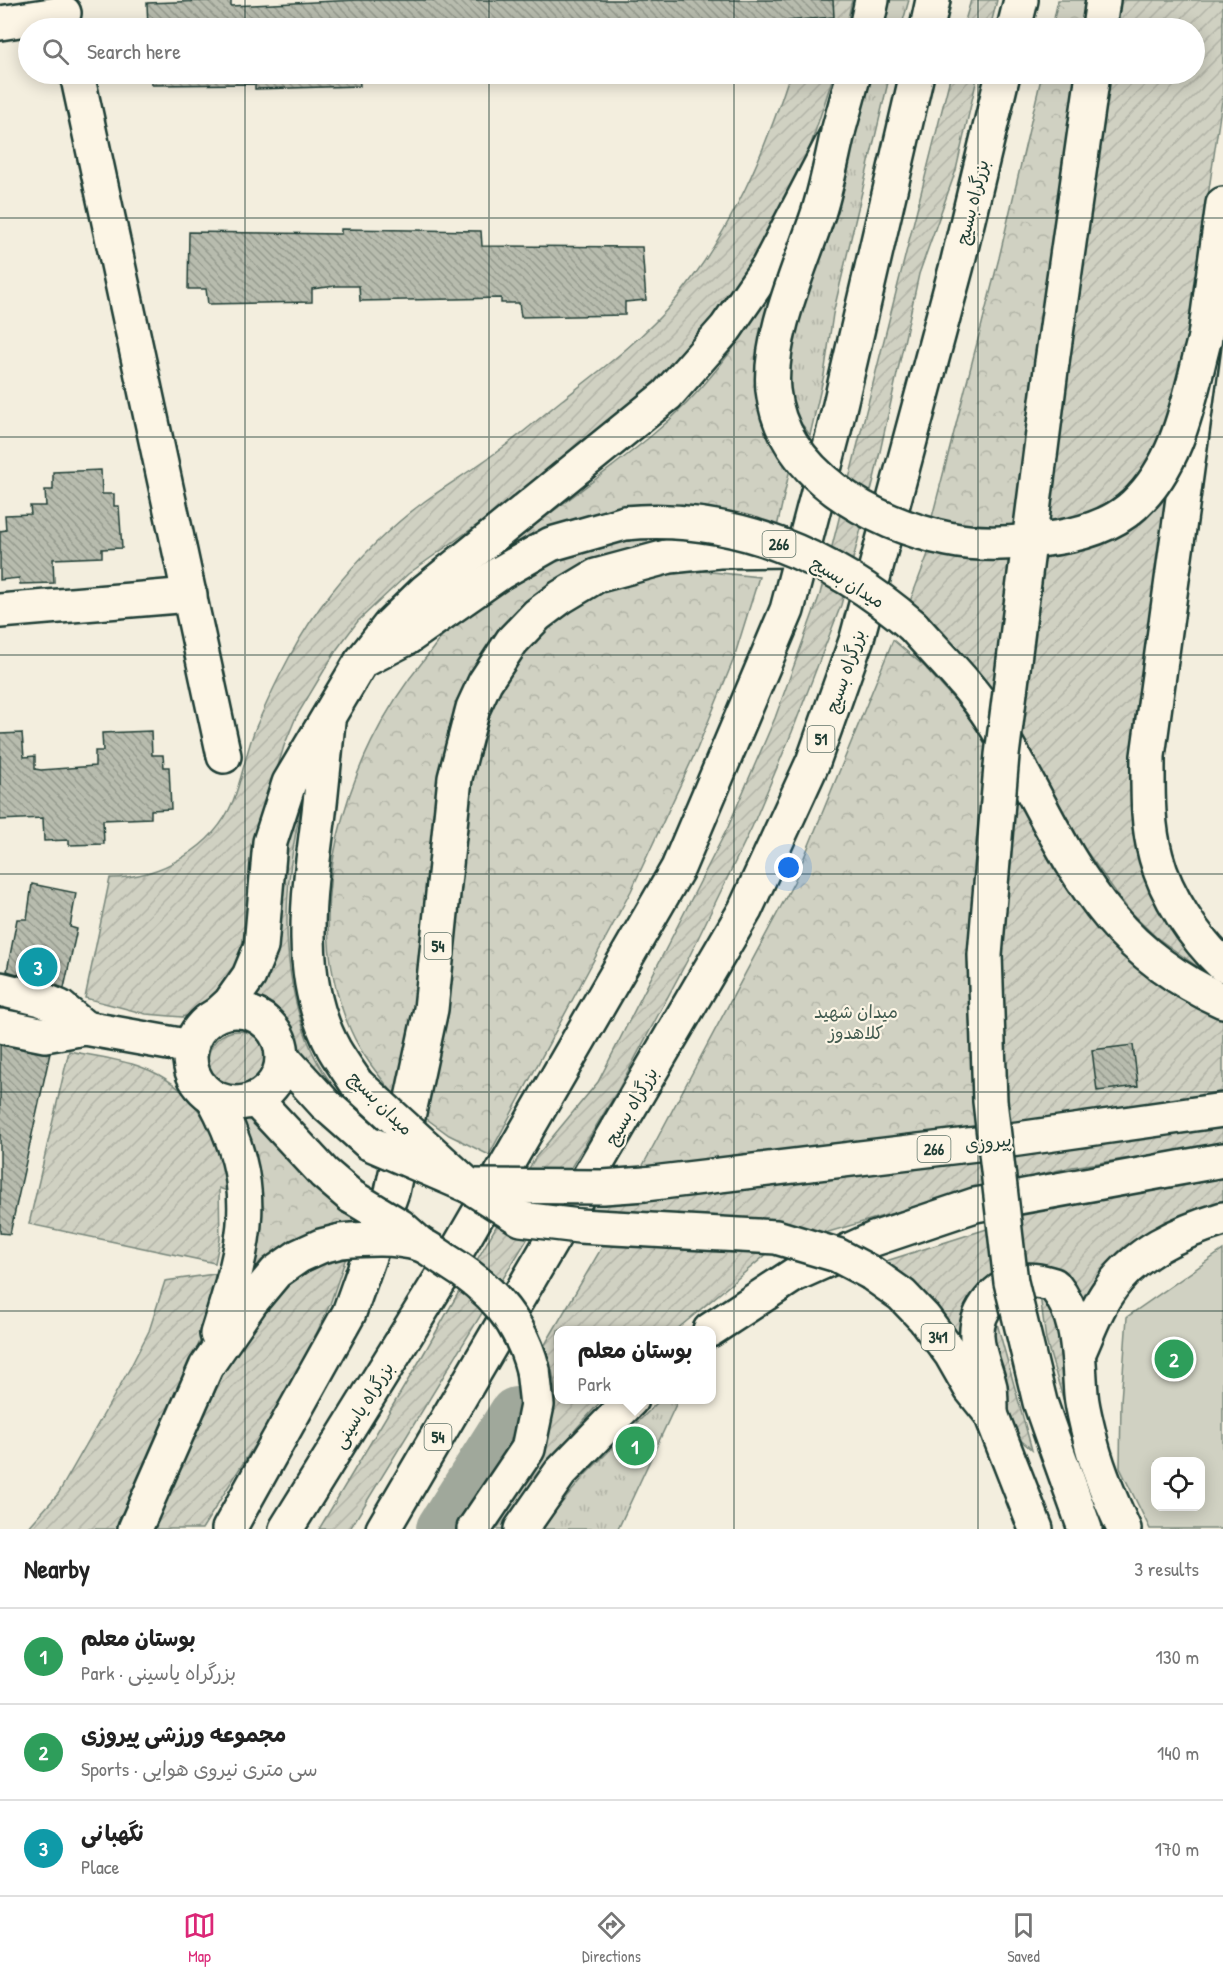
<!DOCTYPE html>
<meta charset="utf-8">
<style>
:root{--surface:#fff;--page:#f2f2f2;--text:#222;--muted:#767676;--line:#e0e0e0;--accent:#db2777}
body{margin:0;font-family:"Patrick Hand","Playpen Sans Arabic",sans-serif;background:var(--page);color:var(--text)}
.controls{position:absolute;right:18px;bottom:18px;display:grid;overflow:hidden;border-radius:12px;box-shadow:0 3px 15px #0003}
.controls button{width:54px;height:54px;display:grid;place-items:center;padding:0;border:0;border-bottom:2px solid var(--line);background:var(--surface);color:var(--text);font:30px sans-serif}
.you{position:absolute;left:789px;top:868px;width:21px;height:21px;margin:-15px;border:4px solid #fff;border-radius:50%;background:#1a73e8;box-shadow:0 0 0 9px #1a73e833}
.badge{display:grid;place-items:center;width:39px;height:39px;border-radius:50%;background:var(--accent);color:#fff;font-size:20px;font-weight:700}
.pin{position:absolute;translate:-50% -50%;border:3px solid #fff;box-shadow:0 2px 6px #0006}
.popup{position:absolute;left:554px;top:1326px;width:162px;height:78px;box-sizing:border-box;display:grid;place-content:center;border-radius:12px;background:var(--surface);filter:drop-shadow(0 2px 4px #0005);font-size:20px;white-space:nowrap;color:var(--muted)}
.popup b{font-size:22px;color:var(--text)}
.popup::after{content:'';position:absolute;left:50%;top:100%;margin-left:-12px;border:12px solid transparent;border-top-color:var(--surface)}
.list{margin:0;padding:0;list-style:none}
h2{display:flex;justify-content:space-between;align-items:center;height:78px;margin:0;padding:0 24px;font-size:26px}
h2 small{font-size:20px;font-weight:400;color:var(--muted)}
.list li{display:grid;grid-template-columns:39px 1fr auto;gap:18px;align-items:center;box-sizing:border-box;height:96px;padding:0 24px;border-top:2px solid var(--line)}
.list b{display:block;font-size:22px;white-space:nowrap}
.list p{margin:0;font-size:20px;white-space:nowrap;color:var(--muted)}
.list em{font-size:20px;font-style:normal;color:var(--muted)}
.icon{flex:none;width:33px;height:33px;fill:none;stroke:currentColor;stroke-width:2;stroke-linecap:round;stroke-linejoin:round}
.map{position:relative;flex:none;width:1223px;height:1529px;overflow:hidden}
.search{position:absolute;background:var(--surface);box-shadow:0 3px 15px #0003;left:18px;right:18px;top:18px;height:66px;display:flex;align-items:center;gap:15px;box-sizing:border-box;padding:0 21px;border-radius:33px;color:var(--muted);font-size:22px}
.sheet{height:366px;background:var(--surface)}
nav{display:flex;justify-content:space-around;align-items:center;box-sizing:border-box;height:84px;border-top:2px solid var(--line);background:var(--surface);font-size:16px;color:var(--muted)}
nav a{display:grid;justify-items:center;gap:3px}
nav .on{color:var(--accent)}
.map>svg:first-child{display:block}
.grass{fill:url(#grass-tufts);stroke:#78877b;stroke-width:1.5}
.forest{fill:url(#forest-crowns);stroke:#78877b;stroke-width:1.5}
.garden{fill:url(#garden-furrows);stroke:#78877b;stroke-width:1.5}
.pitch{fill:#d0d1c2;stroke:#78877b;stroke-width:1.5;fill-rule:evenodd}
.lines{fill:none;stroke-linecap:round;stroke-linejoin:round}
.river{stroke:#a0a89b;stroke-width:54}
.building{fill:url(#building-back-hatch);stroke:#1f3d34;stroke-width:1.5}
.minor-casing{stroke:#1f3d34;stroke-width:38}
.major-casing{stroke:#1f3d34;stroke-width:38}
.highway-casing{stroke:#1f3d34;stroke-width:38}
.minor{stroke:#fcf5e5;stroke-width:33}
.major{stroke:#fcf5e5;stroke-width:33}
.highway{stroke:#fcf5e5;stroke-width:33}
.major-bridge-casing{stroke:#1f3d34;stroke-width:38;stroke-linecap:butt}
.highway-bridge-casing{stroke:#1f3d34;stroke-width:38;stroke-linecap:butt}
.major-bridge{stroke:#fcf5e5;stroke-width:33}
.highway-bridge{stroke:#fcf5e5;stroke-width:33}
.grid{fill:none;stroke:#1f3d34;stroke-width:1.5;stroke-opacity:0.55}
.labels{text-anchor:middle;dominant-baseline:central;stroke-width:4.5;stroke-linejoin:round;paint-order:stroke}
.shield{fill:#fcf5e5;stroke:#617469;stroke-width:1.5}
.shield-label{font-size:16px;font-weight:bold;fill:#1f3d34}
.street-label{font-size:18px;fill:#1f3d34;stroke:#fcf5e5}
.park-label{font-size:18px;fill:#425b50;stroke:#fcf5e5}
</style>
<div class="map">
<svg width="1223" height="1529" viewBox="0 0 1223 1529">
<defs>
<pattern id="grass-tufts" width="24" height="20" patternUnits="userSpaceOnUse" patternTransform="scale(1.5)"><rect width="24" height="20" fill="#d0d1c2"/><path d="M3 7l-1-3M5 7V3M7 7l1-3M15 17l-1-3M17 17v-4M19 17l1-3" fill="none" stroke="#b2b4a7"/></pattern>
<pattern id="forest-crowns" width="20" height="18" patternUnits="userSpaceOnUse" patternTransform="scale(1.5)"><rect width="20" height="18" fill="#d0d1c2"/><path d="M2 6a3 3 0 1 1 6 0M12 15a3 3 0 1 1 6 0" fill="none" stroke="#b2b4a7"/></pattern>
<pattern id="garden-furrows" width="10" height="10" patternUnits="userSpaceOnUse" patternTransform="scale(1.5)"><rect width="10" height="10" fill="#d0d1c2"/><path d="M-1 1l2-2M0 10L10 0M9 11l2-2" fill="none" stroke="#b2b4a7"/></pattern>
<pattern id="building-back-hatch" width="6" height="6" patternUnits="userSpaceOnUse" patternTransform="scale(1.5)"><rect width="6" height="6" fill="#b8bcae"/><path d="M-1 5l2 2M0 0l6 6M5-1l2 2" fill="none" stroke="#959a8e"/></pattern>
</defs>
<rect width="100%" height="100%" fill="#f3eede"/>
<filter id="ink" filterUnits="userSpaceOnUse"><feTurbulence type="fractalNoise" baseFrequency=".0167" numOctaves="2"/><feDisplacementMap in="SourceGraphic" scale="12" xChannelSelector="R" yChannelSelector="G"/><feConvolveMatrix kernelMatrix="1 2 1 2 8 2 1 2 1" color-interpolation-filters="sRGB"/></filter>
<g filter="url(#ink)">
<g class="grass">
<polygon points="888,0 909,0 901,28 881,28"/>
<polygon points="871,74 890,74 833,314 824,375 810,435 794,414 786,386 794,318 845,169"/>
<polygon points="660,1400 678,1400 618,1529 540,1529 586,1474"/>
</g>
<g class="forest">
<polygon points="1058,0 1089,0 1084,28 1052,28"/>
<polygon points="1042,74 1078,74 1017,532 931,521 999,258"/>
<path d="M775 285 756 363 758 388 791 464 777 527 716 514 475 574C531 524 594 483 651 436 703 394 741 341 775 285Z"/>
<path d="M604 534 715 537 504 629 419 991 397 1098C380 1077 362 1056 351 1031 297 914 345 755 424 660 437 644 451 620 468 608 481 598 497 592 512 584 542 567 573 551 604 534Z"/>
<path d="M702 571 759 577 733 661 697 749 631 891 489 1155 449 1135 420 1114C431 1039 441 964 452 889 457 852 460 813 468 777 483 706 524 628 592 595 626 578 665 574 702 571Z"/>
<polygon points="893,640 924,666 991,741 979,1129 641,1169 794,882"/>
<polygon points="264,1114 393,1229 254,1282 245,1271 232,1120"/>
</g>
<g class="garden">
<polygon points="814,0 852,0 846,28 808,28"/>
<polygon points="971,0 997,0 990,28 963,28"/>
<polygon points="1117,0 1223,0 1223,94 1192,305 1180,388 1154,464 1104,510 1043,528 1104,74 1194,74 1194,28 1112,28"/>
<path d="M790 74H834L802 172 735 294 658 384 532 486 408 574 358 621 337 649 296 717 284 746 269 796 251 952 222 996 200 1012 182 1017 146 1014 85 998 110 878C160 878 214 848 233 801 243 777 246 750 256 727 276 681 299 633 331 593 358 559 390 527 425 501 450 483 477 467 502 448 523 433 542 416 562 400 602 369 644 338 677 298 731 232 764 154 790 74Z"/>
<polygon points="951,74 978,74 956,170 919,274 874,479 841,605 792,732 752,827 688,959 618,1090 550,1202 980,1156 986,1186 825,1233 783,1224 548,1205 350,1529 319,1529 423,1355 535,1158 598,1082 728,827 775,718 820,594"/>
<polygon points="1178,460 1158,897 1202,970 1156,937 1130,912 1084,848 1020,733 1040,550"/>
<polygon points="931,546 1015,555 997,698 961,654 909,604"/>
<path d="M317 751C286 846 271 956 312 1051 321 1072 339 1093 353 1111L302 1066 297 1038 285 1017 268 1004 243 1000 280 851Z"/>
<polygon points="1012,785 1183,998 1223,1019 1223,1099 1003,1124 1000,960"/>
<circle cx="238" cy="1061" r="30"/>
<path d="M69 1051C93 1056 119 1059 141 1067 196 1086 220 1138 230 1192L219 1188 220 1239 215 1263 29 1224Z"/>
<polygon points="1223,1124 1223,1144 1072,1167 1009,1182 1006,1153"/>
<polygon points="1223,1178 1223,1211 1083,1325 1022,1268 1014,1215"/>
<path d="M990 1228 997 1274C965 1287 968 1321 965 1351 947 1311 920 1283 883 1262Z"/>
<path d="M605 1242 768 1253 676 1330H558V1400H602L576 1429 503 1529H489C525 1475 580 1417 543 1348Z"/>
<polygon points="349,1249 330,1304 295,1380 202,1529 150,1529 234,1351 281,1279"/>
<polygon points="215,1274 208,1322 121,1529 27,1529 58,1494 130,1368 149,1331 165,1281"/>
<polygon points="1040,1295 1057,1306 1073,1433 1046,1340"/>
<polygon points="995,1316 1032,1450 1016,1436 1003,1396 989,1339"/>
</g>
<path class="pitch" d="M1223 1250V1529H1150L1120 1468 1121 1401 1127 1317ZM1156 1462H1200V1506H1156Z"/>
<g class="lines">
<polyline class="river" points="443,1529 516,1414"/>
</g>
<g class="building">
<polygon points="231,0 231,6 356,0 833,0 834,17 788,21 788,28 683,28 682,22 639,22 639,28 148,28 147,3"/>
<polygon points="151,74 359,74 360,86 255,89 255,84 152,85"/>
<polygon points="341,229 481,231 482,246 642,247 646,300 625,302 625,315 521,317 519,303 501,303 501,298 360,301 359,286 336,286 312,289 312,302 208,304 206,289 188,289 189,232 341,234"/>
<polygon points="101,470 102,494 114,494 114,506 119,506 122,548 102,549 102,557 53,559 54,583 20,584 19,578 0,580 0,531 6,530 5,515 31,514 30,506 46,506 45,490 53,490 53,472"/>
<polygon points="151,731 152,755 163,755 164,767 169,767 171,809 151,810 151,818 103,820 104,844 69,845 69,840 44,841 43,818 0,820 0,734 22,733 24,757 35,756 35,769 41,770 95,766 95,751 103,751 102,733"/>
<polygon points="32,884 76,893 70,927 77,929 64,988 7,971 17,919 27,919"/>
<polygon points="0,1045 50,1053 10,1234 0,1233"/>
<polygon points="1133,1045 1138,1086 1097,1091 1092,1050"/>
</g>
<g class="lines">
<defs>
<g id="minor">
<polyline points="0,23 64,13"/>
<polyline points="77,74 224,756"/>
<polyline points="0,611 190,595"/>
<polyline points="0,989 41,999 60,1007 85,1028"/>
<polyline points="0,1026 45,1035 85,1028 191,1047"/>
</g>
<g id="major">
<path d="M913 626C940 657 970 685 992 720 1033 784 1061 859 1111 918 1141 954 1181 982 1223 1001"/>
<polyline points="361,662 407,638 500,573 551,544 625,523"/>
<path d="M328 721C325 754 322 788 318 821 308 896 296 980 334 1049 341 1061 349 1072 357 1084"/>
<polyline points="645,1184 1018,1139 1223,1110"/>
<polyline points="871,1273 902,1295 924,1318 951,1354 971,1389 991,1414 1036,1529"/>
<polyline points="710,1330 794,1275 874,1239 975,1205 1223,1160"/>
<path d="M1080 1350C1089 1330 1096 1309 1108 1292 1134 1252 1180 1232 1223 1219"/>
<path d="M991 1414C991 1405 991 1395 990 1387 986 1370 978 1354 977 1337 975 1311 997 1285 1022 1281 1033 1279 1044 1282 1054 1285 1080 1317 1078 1355 1081 1394 1082 1407 1086 1421 1089 1434 1096 1467 1110 1499 1124 1529"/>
<polyline points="521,1529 560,1473 631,1400"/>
</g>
<g id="highway">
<polyline points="866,28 872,0"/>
<polyline points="927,28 933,0"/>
<polyline points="1014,28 1021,0"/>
<polyline points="1099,28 1103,0"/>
<path d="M1223 204 1148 756C1148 790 1147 824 1156 857 1166 896 1194 937 1223 965"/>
<polyline points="1052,362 1093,74"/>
<circle cx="236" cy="1057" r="46"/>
<polyline points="218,1014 230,1003 249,976 261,947 270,842 289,783 361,662 390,625 425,591 667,395 726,328 768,267 838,132 854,74"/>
<polyline points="283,1058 325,1104 369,1143"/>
<path d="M213 1097C263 1189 246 1241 217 1334"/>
<polyline points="255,1099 324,1173 352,1197"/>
<polyline points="1055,1445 1085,1529"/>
<polyline points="135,1529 206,1367 251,1302 276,1272 299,1256 321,1246 341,1241"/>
<polyline points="229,1529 349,1313 392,1192 431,1009 455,778 473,708 485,682 512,641 537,615 561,597 596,576 670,556 719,551 788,550"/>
<polyline points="286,1529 440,1280 678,868 787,610 833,435 917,74"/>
<polyline points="383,1529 745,910 813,762 857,638 957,265 1003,74"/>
<polyline points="474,1529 528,1449 537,1405 533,1370"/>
</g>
</defs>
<use href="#minor" class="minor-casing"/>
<use href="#major" class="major-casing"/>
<use href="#highway" class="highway-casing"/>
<use href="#minor" class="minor"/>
<use href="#major" class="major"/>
<use href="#highway" class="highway"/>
<defs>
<g id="major-bridge">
<path d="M625 523C732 513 833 556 913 626"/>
<polyline points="357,1084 469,1186 521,1219 579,1226 776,1237 837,1255 871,1273"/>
<polyline points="469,1186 603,1187 645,1184"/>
</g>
<g id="highway-bridge">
<path d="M838 132C832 158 827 185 819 211 802 264 768 334 773 390 782 474 873 524 948 539 977 545 1008 544 1038 540 1072 537 1108 529 1134 505 1180 462 1189 398 1204 341"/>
<polyline points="1052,362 1002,755 985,955 990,1101 1011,1282 1040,1402 1055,1445"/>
<polyline points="369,1143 469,1186"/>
<polyline points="352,1197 400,1226 420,1244"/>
<path d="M341 1241C365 1239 395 1237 419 1244 429 1247 439 1256 447 1261 490 1287 521 1321 533 1370"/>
</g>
</defs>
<use href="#major-bridge" class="major-bridge-casing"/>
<use href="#highway-bridge" class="highway-bridge-casing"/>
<use href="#major-bridge" class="major-bridge"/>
<use href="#highway-bridge" class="highway-bridge"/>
</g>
</g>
<path class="grid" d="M245 0V28M489 0V28M734 0V28M978 0V28M245 74V1529M489 74V1529M734 74V1529M978 74V1529M0 218H1223M0 437H1223M0 655H1223M0 874H1223M0 1092H1223M0 1311H1223"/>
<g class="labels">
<g class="shield">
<rect x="762.5" y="531" width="33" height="26" rx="4.5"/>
<rect x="807.5" y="726" width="27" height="26" rx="4.5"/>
<rect x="424.5" y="933" width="27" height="26" rx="4.5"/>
<rect x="917.5" y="1136" width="33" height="26" rx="4.5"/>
<rect x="921.5" y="1324" width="33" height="26" rx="4.5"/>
<rect x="424.5" y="1424" width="27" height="26" rx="4.5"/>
</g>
<g class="shield-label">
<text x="779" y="544">266</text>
<text x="821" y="739">51</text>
<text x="438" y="946">54</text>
<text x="934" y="1149">266</text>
<text x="938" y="1337">341</text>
<text x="438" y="1437">54</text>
</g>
<g class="street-label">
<text transform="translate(972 202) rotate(-76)">بزرگراه بسیج</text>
<text transform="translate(848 582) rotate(31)">میدان بسیج</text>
<text transform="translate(845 671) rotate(-71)">بزرگراه بسیج</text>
<text transform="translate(381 1103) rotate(45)">میدان بسیج</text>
<text transform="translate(631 1106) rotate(-60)">بزرگراه بسیج</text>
<text transform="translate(988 1142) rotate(-7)">پیروزی</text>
<text transform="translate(363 1405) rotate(-58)">بزرگراه یاسینی</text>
</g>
<g class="park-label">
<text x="856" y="1011">میدان شهید<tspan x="856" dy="21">کلاهدوز</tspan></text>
</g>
</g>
</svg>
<div class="controls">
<button><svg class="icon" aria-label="locate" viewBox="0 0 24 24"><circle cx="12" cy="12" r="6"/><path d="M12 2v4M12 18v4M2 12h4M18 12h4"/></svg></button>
</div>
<div class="you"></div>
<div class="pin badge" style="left:635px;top:1446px;background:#2e9e5b">1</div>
<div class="popup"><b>بوستان معلم</b>Park</div>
<div class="pin badge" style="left:1174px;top:1359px;background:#2e9e5b">2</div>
<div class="pin badge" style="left:38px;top:967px;background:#0f9aa8">3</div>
<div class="search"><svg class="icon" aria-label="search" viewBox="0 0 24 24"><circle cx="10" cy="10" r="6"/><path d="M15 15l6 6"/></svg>Search here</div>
</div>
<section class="sheet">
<h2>Nearby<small>3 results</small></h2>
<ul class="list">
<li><span class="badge" style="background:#2e9e5b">1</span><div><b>بوستان معلم</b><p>Park · بزرگراه یاسینی</p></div><em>130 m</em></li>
<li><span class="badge" style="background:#2e9e5b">2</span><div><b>مجموعه ورزشی پیروزی</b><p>Sports · سی متری نیروی هوایی</p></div><em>140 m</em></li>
<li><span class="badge" style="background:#0f9aa8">3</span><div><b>نگهبانی</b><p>Place</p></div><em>170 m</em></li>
</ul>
</section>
<nav>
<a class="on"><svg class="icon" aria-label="map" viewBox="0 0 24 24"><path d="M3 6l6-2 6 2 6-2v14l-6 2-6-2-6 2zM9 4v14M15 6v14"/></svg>Map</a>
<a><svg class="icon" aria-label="directions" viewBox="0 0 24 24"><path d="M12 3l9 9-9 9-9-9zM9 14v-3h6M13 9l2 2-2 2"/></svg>Directions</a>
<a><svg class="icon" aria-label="saved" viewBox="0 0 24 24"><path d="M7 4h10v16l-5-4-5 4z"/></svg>Saved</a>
</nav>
